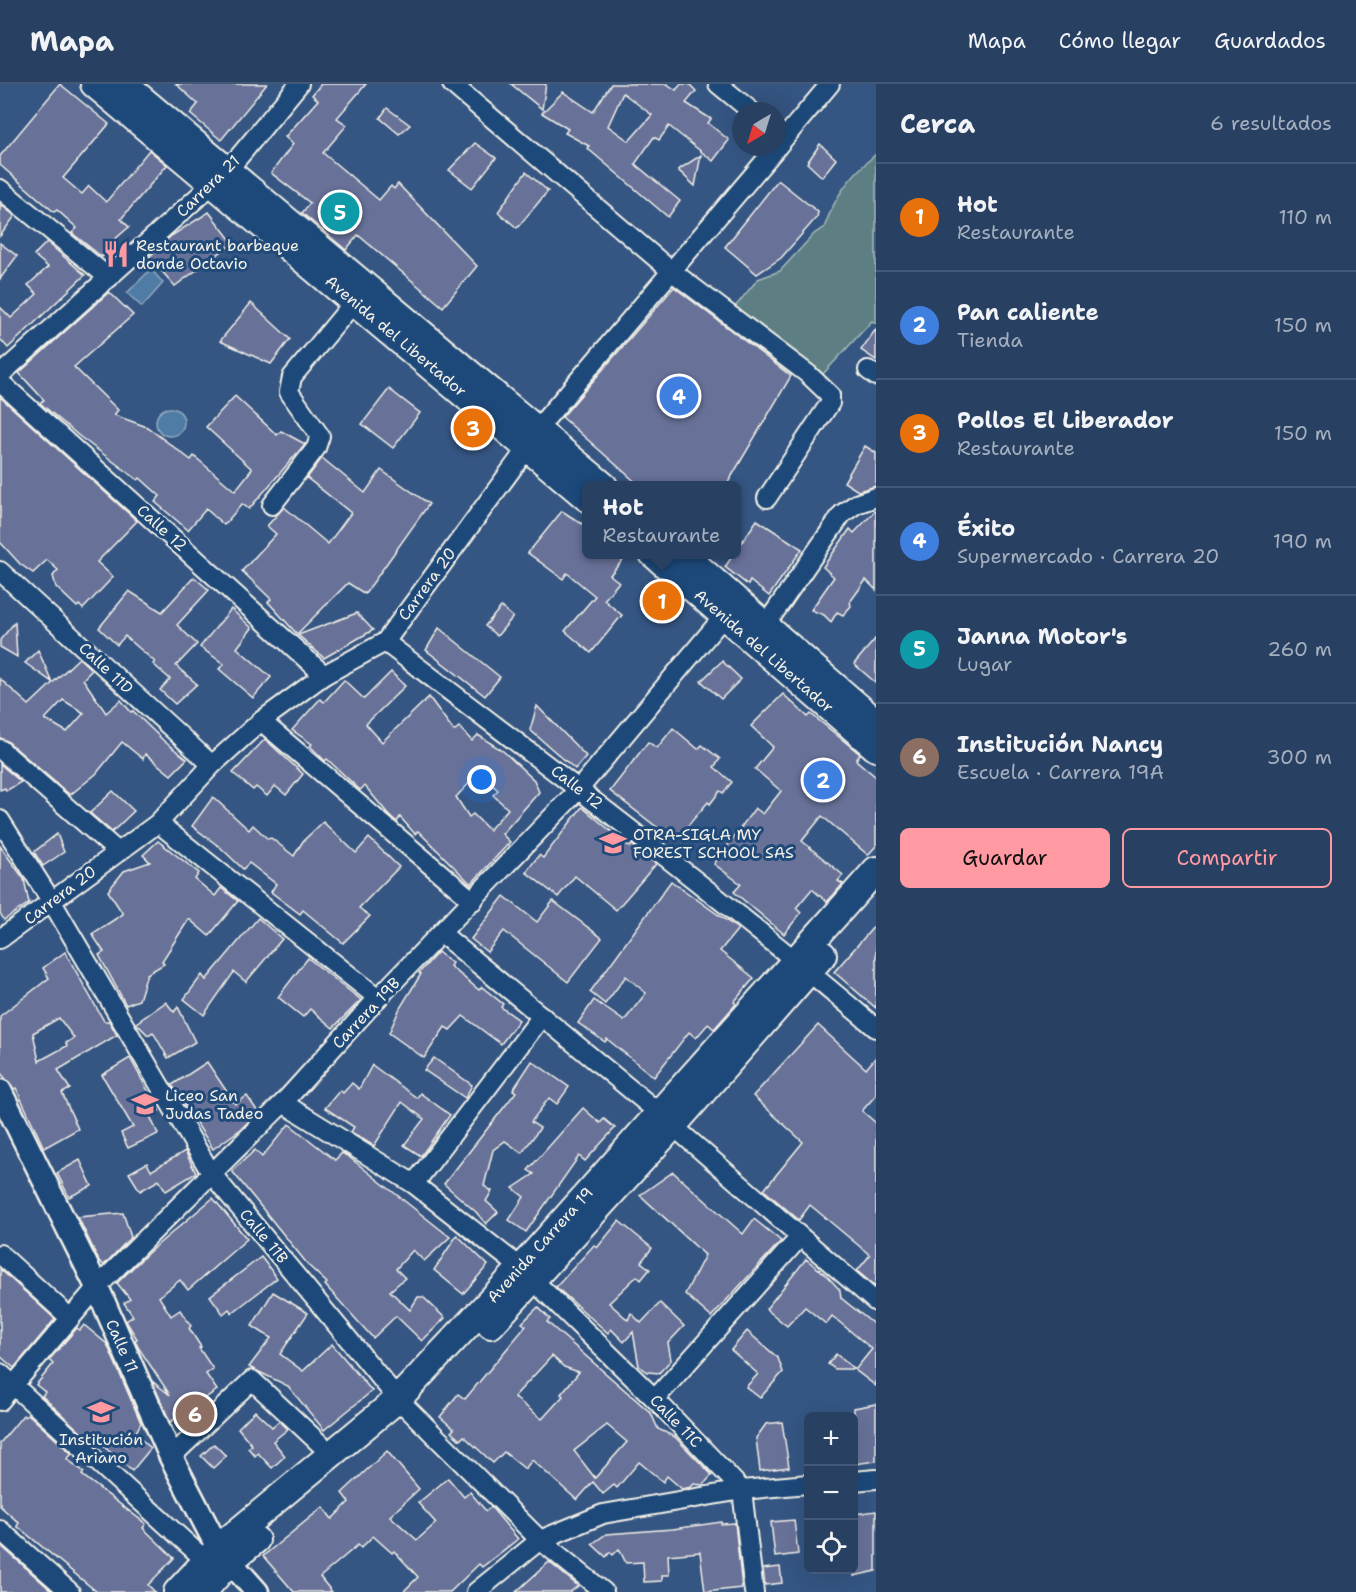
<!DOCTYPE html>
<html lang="es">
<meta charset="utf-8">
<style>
:root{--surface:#284062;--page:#344b6b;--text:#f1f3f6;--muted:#a5afbe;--line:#445977;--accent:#ff9aa2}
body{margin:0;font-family:"Shantell Sans",sans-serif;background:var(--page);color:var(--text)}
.controls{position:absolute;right:18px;bottom:18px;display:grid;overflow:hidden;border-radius:9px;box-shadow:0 6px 24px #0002}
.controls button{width:54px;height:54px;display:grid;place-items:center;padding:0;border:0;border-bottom:2px solid var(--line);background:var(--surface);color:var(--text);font:30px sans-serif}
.compass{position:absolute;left:732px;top:18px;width:54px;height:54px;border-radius:50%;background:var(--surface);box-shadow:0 6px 24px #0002;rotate:218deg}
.you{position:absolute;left:482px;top:696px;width:21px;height:21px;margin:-15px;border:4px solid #fff;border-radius:50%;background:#1a73e8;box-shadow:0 0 0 9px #1a73e833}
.badge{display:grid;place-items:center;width:39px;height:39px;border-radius:50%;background:var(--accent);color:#fff;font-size:20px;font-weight:700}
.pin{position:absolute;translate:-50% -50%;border:3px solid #fff;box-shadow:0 2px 6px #0006}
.popup{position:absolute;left:582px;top:397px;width:159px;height:78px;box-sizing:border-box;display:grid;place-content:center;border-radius:9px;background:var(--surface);filter:drop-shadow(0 2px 4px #0005);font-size:20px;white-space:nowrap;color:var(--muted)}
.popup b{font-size:22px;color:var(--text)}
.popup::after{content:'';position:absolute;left:50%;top:100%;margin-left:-12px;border:12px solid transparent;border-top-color:var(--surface)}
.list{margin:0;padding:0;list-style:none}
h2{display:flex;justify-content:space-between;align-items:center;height:78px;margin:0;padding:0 24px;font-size:26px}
h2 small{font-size:20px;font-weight:400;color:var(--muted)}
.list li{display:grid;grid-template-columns:39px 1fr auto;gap:18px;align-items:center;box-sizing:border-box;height:108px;padding:0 24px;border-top:2px solid var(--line)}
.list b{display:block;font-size:22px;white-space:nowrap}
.list p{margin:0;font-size:20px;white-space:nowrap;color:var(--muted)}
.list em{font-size:20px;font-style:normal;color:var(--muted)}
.actions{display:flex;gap:12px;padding:18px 24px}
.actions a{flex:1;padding:14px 0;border:2px solid var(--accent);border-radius:9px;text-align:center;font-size:21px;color:var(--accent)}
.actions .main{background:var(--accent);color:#111}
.icon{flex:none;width:33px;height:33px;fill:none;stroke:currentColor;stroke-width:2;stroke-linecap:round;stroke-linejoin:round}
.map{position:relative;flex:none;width:876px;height:1508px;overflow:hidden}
header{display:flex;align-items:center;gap:36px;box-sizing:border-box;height:84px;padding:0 30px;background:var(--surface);border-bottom:2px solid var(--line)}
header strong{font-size:28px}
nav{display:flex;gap:33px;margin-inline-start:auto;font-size:21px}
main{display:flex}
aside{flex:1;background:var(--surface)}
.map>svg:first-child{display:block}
.green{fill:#5d7f84;stroke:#a8b8b6;stroke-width:1.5}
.water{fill:#507ba5;stroke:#92aac0;stroke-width:1.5}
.building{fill:#687198;stroke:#f4f1e8;stroke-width:1.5;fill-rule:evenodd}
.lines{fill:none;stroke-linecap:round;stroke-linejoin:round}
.minor-casing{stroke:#f4f1e8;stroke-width:22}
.tertiary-casing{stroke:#f4f1e8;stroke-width:27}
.secondary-casing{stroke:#f4f1e8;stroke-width:30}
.minor{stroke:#1f4a7a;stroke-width:18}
.tertiary{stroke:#1f4a7a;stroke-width:22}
.secondary{stroke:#1f4a7a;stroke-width:26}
.labels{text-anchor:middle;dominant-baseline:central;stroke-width:6;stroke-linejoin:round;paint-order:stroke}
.street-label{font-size:16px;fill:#f4f1e8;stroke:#1f4a7a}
.poi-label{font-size:16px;fill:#f4f1e8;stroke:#1f4a7a;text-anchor:start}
</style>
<header>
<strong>Mapa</strong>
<nav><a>Mapa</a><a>Cómo llegar</a><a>Guardados</a></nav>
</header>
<main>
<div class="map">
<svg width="876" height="1508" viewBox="0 0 876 1508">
<rect width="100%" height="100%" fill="#355683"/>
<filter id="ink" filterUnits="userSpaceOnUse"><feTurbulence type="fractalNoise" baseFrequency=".0167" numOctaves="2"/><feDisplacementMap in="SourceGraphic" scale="12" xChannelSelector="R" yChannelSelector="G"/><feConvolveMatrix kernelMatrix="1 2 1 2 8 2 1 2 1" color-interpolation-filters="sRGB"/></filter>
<g filter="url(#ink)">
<path class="green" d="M876 70V239L872 237 823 290 734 224 758 195 780 187 815 149 824 144C836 110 849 93 876 70Z"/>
<g class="water">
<polygon points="151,185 163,199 142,223 127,209"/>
<circle cx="170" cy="338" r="14"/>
</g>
<g class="building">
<polygon points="60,0 109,40 63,94 82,110 89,102 106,118 149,66 167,81 121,135 129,143 113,157 115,159 102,173 72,149 77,144 57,126 54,128 0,81 0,72"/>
<polygon points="176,0 267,0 221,56 190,30 198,20"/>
<polygon points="321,0 366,0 337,34 347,41 323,69 379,116 391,102 394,105 398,100 477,182 443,223 358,151 346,166 302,129 310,119 271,89 293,60 285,53 318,16 312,11"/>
<polygon points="511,0 546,0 542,25"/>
<path d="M611 0H667L676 6 681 0H689L696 7 686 19 711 35 708 39 729 56 713 77 669 42 659 56 654 53 635 80 680 117 668 133 587 64 589 62 565 49 568 45 542 29 563 8 593 28ZM623 9 652 31 629 57 608 42Z"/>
<polygon points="387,24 410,41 399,50 380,34"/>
<polygon points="475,59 496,74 472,104 449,86"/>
<polygon points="820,60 836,75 822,93 807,79"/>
<polygon points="701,71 695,102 678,86"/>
<polygon points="526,88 548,107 517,144 498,128"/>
<polygon points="778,96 818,128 817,133 781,174 757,190 725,163"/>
<polygon points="0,120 15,132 0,152"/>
<polygon points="209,128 233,159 175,202 149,173 171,152"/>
<polygon points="47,158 85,191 8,264 0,255 0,223 11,234 37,210 28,201 48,183 34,171"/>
<polygon points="0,159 17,172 0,195"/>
<polygon points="674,203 791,292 726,402 640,402 562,333"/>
<polygon points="109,208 133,231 74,283 118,326 114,331 147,343 191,376 194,372 235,407 252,385 206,343 235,312 277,351 281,347 305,360 249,425 242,420 224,441 206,425 188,446 155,418 160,412 140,394 138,396 79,352 40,319 44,316 19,289"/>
<polygon points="251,219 290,255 271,280 220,257"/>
<polygon points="876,245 876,276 861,266"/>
<polygon points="389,305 420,329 393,364 362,340"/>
<polygon points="0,313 137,437 97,478 113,493 83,525 79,521 77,523 56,503 53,492 58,486 47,476 33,489 20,480 0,458"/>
<polygon points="865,362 876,369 876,402 858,407 844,398"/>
<polygon points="322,374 365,409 381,386 429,420 365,510 348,499 297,550 268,518 271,515 242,487 276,450 267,442 284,423 328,460 351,429 307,394"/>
<polygon points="876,426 876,506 866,496 850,518 851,522 843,531 837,528 831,538 824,531 811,526 834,493 823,483 850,445 854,449"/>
<polygon points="562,427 587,443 587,471 627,471 610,491 619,498 604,516 622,531 591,569 565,547 595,512 567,489 563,495 528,469"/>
<polygon points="757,436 802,465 769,512 750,497 748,501 725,483 733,471 737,471 737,465"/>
<polygon points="194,493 209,506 177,541 197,560 176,582 197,600 175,620 160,606 170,595 153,580 155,578 125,552 117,561 99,544 129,507 162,528"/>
<polygon points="501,523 513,533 497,552 485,542"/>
<polygon points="231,525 252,544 237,564 271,593 253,614 219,585 224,580 200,563"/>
<polygon points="357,529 373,546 324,574 298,551"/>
<polygon points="15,538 17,573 0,563 0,556"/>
<polygon points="439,544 500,593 485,612 426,566"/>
<polygon points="876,554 876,599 854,580"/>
<polygon points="38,566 52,598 25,579"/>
<path d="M79 574 92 586 83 595 106 629 121 616 131 628 133 627 165 658 187 675 171 691 145 670 143 675 122 658 96 690 70 711 7 657 0 654V595L29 621ZM63 616 84 629 67 648 45 635Z"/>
<polygon points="722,577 741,595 721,615 701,597"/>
<path d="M391 588 405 602 366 640 382 658 429 613 454 647 459 643 472 657 478 651 503 667 534 696 539 708 502 750 510 758 471 800 418 747 415 750 400 733 397 738 389 731 365 702 360 706 327 675 325 677 310 662 312 660 292 646 320 615 324 618 344 596 364 615ZM479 689 498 706 493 711 508 725 489 746 473 730 469 733 456 713Z"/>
<polygon points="783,610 808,633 811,630 860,670 856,676 876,693 876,762 868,771 822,732 802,757 843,791 838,797 843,800 827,818 812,805 796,824 801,829 784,850 734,808 741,800 714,780 755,724 763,730 781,707 755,685 773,663 751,642"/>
<polygon points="537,622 586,672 575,685 530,646"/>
<polygon points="673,644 698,665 702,661 720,675 714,683 732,698 723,709 720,707 710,720 708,718 675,757 610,707 648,658 657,664"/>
<polygon points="265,655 303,690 286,711 275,702 267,712 256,703 253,706 233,689"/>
<polygon points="0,680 21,698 6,707 5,704 0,706"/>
<polygon points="113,707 134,727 112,748 90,729"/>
<polygon points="213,713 249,746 253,741 268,755 271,754 294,772 303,757 323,738 356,769 369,754 399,783 359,824 370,832 343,859 303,826 300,830 271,808 276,800 249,779 243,785 221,764 192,742"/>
<polygon points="582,723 630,763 632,761 656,780 616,826 575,792 558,813 526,788 539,771 543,774"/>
<polygon points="57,750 64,768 43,782 34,768"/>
<polygon points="158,757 199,789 195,795 215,812 221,804 238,817 209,852 189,835 162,877 164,880 147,890 139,916 126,921 99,871 104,868 92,850 123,830 108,807 124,787 150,778 143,771"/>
<polygon points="0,762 24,795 29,819 4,836 0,829"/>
<polygon points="671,797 738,845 720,867 754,894 734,918 736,920 714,945 708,940 696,954 689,948 654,993 607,955 605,958 578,939 594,916 624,937 646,909 626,892 605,920 590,908"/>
<polygon points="504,812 537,838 553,817 602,854 568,898 504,847 487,868 471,855"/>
<polygon points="258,834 282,855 246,898 234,888 204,931 184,915 202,891 206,896"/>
<polygon points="876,840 876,924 834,888"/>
<path d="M65 868 104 937H109L117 951 58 986 70 1005 62 1009 78 1045 44 1064 16 1004 14 1005 0 988V932L49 894 43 884ZM59 934 74 954 66 959 67 962 39 977 33 949Z"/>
<polygon points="438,868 452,879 450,882 479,906 482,903 503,920 501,923 519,936 501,960 463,932 450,946 445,943 424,974 389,949 400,924 421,890 419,889"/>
<polygon points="308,874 361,916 333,944 310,925 303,933 278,913"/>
<polygon points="166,918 174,928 178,923 195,958 168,974 153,948 148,951 136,939"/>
<polygon points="818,941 866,985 876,973 876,1011 862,1027 876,1039 876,1203 857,1187 870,1171 810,1121 799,1136 764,1106 803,1058 753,1012"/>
<polygon points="130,974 159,1027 150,1032 158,1050 128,1064 121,1049 133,1043 102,991"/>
<polygon points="434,974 472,1001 465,1014 424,986"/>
<polygon points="532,977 569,1003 557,1020 549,1014 531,1038 540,1044 522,1069 505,1057 493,1066 484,1102 492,1107 486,1117 498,1128 486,1140 476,1128 444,1100 516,1008 513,1006"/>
<polygon points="207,978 235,1020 247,1012 258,1028 241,1045 213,1065 172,1001"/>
<polygon points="372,981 417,1014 420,1009 450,1031 421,1072 404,1061 424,1035 402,1018 374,1062 351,1048 354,1043 325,1024 340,1006 343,1009 352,999 359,1005"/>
<polygon points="583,1024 600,1039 604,1035 615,1044 585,1077 579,1072 526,1148 509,1136 524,1113 513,1104 534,1090 528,1086"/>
<polygon points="289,1040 335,1076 342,1069 349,1073 450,1153 424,1177 413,1166 396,1185 405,1194 390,1207 410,1226 418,1213 423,1213 445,1234 422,1257 396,1232 373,1254 325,1201 327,1199 309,1182 232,1087 255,1066 262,1073"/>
<polygon points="185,1067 196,1089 166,1107 159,1096 140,1107 129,1089 147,1079 151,1087"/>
<polygon points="80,1076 92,1102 69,1113 57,1089"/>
<polygon points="673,1088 743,1150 754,1135 781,1157 711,1233 685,1210 705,1171 640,1111"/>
<polygon points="213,1114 247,1155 188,1206 180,1196 159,1213 171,1232 180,1226 191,1242 189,1244 201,1263 199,1264 213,1285 206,1290 217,1306 170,1338 152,1297 170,1311 138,1263 135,1256 137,1255 126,1237 133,1232 124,1219 130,1215 117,1199 149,1168"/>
<polygon points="123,1129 131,1153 104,1181 99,1177 78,1133"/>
<polygon points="619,1137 652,1164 641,1178 650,1185 641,1196 637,1192 609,1219 628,1236 631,1229 641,1239 660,1219 684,1242 668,1259 671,1276 659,1289 648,1288 639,1282 633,1248 624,1258 611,1245 608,1249 556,1203 594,1161 597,1164"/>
<polygon points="457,1151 488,1181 463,1210 434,1186"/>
<polygon points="261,1173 277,1194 232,1229 229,1225 223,1230 210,1212"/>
<polygon points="806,1175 826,1191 840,1206 841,1214 876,1242 876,1302 855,1286 872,1265 832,1232 826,1240 805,1223 787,1242 766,1225"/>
<polygon points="0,1185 55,1235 14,1284 0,1272"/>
<polygon points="273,1208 308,1229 280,1270 303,1287 332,1260 372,1307 324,1346 288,1302 249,1283 271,1254 252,1242"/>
<path d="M538 1223 550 1235 547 1238 651 1329 658 1345 675 1353 712 1391 703 1401 694 1400 691 1403 682 1405 667 1392 663 1398 639 1378 617 1404 614 1401 603 1410 593 1398 577 1416 532 1376 525 1385 504 1368 493 1379 464 1352 460 1356 451 1348 454 1345 440 1333 458 1310 465 1315 526 1242 522 1239ZM552 1272 564 1283 579 1288 561 1310 563 1312 542 1335 514 1313ZM607 1341 627 1358 595 1394 574 1367Z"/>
<polygon points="84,1241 107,1260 141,1339 135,1350 151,1364 132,1387 95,1355 85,1352 42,1312 45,1308 36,1301 53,1280 49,1276 77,1244 80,1246"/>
<polygon points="747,1247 778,1274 783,1288 760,1314 746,1303 758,1290 731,1266"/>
<polygon points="836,1270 854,1285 835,1285 828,1280"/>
<polygon points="876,1320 876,1377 854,1380 854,1324"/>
<polygon points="255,1327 272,1343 279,1337 288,1345 273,1357 285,1372 272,1384 258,1369 255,1372 248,1364 252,1361 238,1344"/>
<polygon points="28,1330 72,1370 67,1375 84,1388 82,1391 146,1440 143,1444 174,1474 148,1501 155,1508 97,1508 17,1442 19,1439 0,1422 0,1359 23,1331 25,1333"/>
<polygon points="782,1338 789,1383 760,1387 756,1354 766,1340"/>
<polygon points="214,1360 226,1372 213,1384 201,1372"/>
<polygon points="387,1367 419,1405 390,1432 417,1456 436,1439 418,1419 448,1394 464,1413 470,1408 486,1427 491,1423 518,1455 482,1483 479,1480 450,1508 403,1508 418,1493 394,1467 392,1469 373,1452 361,1464 358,1461 320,1493 332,1508 294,1508 263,1472 323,1423 332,1435 349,1418 342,1409"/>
<polygon points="876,1427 876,1487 854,1492 854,1430"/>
<polygon points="794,1436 798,1470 775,1473 771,1438"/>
<polygon points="721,1438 721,1440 735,1439 742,1504 705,1508 700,1468 668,1471 669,1491 662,1491 662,1497 644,1498 643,1478 626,1479 619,1465 613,1471 610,1468 606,1473 592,1460 606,1450 673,1445"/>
<polygon points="0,1461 53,1508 0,1508"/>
<polygon points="549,1478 578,1502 570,1508 516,1508"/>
<polygon points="780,1483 782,1499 765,1501 763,1485"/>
</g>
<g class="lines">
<defs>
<g id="minor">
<polyline points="452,0 670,186 808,290 830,311 830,319 767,414"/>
<polyline points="718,0 751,27"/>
<polyline points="777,63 830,0"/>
<polyline points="0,105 109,194"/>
<polyline points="868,286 876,292"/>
<polyline points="0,291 228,86 299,0"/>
<polyline points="0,298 324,591"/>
<polyline points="272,421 316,364 320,352 289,308 292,293 355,217"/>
<polyline points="0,487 212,681"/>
<polyline points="765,542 842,430 856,420 876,413"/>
<path d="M385 558C551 684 717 809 876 944"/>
<polyline points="261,637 473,817"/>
<polyline points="0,665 117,767"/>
<polyline points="0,736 52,818 211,1089 398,1315 540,1456 604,1508"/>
<polyline points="158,739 378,914"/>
<polyline points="442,850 659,1029"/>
<polyline points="0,855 158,739 212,681 261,637 324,591 385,558 528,363 538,344 777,63"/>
<polyline points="283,1019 414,1100 521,1184"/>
<polyline points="673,1042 876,1218"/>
<polyline points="414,1100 542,932"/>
<polyline points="0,1170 69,1233"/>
<polyline points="534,1197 655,1315 742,1406 754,1508"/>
<polyline points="0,1289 205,1476"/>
<polyline points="655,1315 800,1153"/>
<polyline points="0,1317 97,1203 283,1019 378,914 579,705 724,532"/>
<polyline points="171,1373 252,1296 333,1372"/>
<polyline points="854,1397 876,1395"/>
<polyline points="0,1446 70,1508"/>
<polyline points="476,1508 540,1456 603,1430 742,1406 808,1400"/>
</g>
<polyline id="tertiary" points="0,1007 97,1203 171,1373 218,1464 257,1508"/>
<g id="secondary">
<polyline points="94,0 587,414"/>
<polyline points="124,0 604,402"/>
<polyline points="653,470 876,664"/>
<polyline points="683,470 876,638"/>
<polyline points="491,1241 673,1042 823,871"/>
<polyline points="177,1508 218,1464 398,1315 521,1184 876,786"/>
<polyline points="203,1508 230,1477 256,1456"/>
</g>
</defs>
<use href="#minor" class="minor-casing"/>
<use href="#tertiary" class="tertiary-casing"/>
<use href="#secondary" class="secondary-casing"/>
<use href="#minor" class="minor"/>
<use href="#tertiary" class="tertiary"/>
<use href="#secondary" class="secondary"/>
</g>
</g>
<defs>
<symbol id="restaurant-bare" viewBox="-9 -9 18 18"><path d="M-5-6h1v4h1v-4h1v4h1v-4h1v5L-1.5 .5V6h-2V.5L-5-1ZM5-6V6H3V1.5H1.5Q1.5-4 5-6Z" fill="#ff9aa2" stroke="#1f4a7a" stroke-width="2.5" paint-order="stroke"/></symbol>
<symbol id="school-bare" viewBox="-9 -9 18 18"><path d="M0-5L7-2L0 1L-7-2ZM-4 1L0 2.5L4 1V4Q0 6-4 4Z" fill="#ff9aa2" stroke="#1f4a7a" stroke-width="2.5" paint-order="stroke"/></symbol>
</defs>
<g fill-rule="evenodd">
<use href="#restaurant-bare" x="97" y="151" width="38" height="38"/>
<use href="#school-bare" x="594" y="740" width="38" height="38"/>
<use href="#school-bare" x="126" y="1001" width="38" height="38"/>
<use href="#school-bare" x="82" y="1309" width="38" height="38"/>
</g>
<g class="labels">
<g class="street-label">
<text transform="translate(208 102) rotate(-44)">Carrera 21</text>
<text transform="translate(396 252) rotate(40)">Avenida del Libertador</text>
<text transform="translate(162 444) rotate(42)">Calle 12</text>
<text transform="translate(427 500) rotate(-54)">Carrera 20</text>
<text transform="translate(764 567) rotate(41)">Avenida del Libertador</text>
<text transform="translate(106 584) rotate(43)">Calle 11D</text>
<text transform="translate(577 703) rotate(38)">Calle 12</text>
<text transform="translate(60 811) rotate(-37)">Carrera 20</text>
<text transform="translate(366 929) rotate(-47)">Carrera 19B</text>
<text transform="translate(264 1152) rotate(50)">Calle 11B</text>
<text transform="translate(540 1161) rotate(-48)">Avenida Carrera 19</text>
<text transform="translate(122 1262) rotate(66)">Calle 11</text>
<text transform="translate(676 1337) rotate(46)">Calle 11C</text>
</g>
<g class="poi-label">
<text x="136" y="161">Restaurant barbeque<tspan x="136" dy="18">donde Octavio</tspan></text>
<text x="633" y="750">OTRA-SIGLA MY<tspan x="633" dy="18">FOREST SCHOOL SAS</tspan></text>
<text x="165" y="1011">Liceo San<tspan x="165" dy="18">Judas Tadeo</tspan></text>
<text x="101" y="1355" text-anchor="middle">Institución<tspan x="101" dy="18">Ariano</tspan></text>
</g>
</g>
</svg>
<div class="controls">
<button>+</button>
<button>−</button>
<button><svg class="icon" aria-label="locate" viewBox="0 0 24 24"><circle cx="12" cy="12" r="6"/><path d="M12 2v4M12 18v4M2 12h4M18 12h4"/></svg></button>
</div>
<svg class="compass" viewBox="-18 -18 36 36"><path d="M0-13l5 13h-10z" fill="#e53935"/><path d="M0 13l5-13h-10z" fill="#a5afbe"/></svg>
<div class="you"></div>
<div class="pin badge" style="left:662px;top:517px;background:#e8710a">1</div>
<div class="popup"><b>Hot</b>Restaurante</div>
<div class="pin badge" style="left:823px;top:696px;background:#3f7fe0">2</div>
<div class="pin badge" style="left:473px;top:344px;background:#e8710a">3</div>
<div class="pin badge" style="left:679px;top:312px;background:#3f7fe0">4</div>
<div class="pin badge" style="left:340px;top:128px;background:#0f9aa8">5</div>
<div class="pin badge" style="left:195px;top:1330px;background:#8d6e63">6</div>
</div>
<aside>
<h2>Cerca<small>6 resultados</small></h2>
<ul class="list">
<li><span class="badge" style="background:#e8710a">1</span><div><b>Hot</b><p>Restaurante</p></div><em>110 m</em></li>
<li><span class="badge" style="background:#3f7fe0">2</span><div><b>Pan caliente</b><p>Tienda</p></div><em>150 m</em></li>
<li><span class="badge" style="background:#e8710a">3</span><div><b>Pollos El Liberador</b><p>Restaurante</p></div><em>150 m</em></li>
<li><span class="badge" style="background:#3f7fe0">4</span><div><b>Éxito</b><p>Supermercado · Carrera 20</p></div><em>190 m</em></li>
<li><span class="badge" style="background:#0f9aa8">5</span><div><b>Janna Motor's</b><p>Lugar</p></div><em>260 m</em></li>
<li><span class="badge" style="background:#8d6e63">6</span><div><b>Institución Nancy</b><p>Escuela · Carrera 19A</p></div><em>300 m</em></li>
</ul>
<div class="actions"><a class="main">Guardar</a><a>Compartir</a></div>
</aside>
</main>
